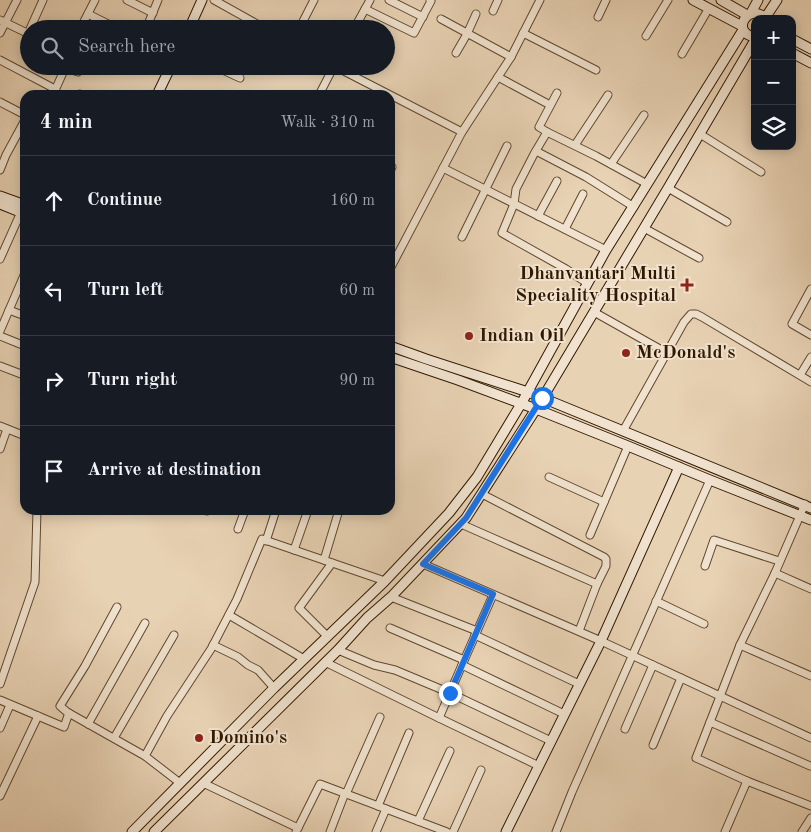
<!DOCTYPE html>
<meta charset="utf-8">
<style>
:root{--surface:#171b24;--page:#20242c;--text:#f1f3f6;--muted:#9ea1a6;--line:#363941}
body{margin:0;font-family:"Old Standard TT",serif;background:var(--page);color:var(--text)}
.controls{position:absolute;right:15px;top:15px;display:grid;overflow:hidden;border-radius:10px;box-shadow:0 2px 12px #0003}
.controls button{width:45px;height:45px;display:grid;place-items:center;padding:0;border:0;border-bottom:1px solid var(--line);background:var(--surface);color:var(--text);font:25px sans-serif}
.stop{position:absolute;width:15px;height:15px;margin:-11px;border:4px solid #1a73e8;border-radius:50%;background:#fff}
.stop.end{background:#1a73e8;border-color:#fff;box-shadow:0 1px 5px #0008}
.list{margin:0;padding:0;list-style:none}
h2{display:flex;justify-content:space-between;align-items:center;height:65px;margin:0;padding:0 20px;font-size:21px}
h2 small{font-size:16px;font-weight:400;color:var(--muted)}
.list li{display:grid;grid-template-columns:32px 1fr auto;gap:15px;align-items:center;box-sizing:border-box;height:90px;padding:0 20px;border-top:1px solid var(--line)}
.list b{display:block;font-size:19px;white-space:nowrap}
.list em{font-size:16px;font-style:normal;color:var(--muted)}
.icon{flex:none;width:28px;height:28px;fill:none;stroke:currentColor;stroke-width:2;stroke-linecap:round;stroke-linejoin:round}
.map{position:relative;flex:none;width:811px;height:832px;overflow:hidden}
.search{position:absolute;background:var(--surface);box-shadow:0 2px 12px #0003;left:20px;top:20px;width:375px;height:55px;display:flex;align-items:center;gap:12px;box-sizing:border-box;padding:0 18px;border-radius:28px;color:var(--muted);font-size:19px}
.panel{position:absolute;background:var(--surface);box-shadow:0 2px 12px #0003;left:20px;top:90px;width:375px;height:425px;border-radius:15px}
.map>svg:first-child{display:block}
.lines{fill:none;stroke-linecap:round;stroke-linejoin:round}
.street-casing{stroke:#5f472d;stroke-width:9}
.secondary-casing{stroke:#311900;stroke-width:11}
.street{stroke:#f0e2ce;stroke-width:7}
.secondary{stroke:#f0e2ce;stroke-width:9}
.route{stroke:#1a73e8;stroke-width:6}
.poi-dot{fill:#8f2418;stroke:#f0e2ce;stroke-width:2}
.labels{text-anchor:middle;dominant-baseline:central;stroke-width:4;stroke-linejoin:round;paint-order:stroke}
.poi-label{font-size:19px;font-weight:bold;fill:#311900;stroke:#f0e2ce;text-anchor:start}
</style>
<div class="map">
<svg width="811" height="832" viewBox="0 0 811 832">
<rect width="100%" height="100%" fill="#e8d2b4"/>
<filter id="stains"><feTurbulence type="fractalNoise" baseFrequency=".004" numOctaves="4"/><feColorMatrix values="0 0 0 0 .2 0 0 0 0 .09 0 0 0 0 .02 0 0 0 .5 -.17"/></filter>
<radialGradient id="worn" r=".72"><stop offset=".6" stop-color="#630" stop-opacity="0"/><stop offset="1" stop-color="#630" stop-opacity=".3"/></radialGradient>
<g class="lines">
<defs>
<g id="street">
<polyline points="127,0 153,13"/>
<polyline points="214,0 266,29"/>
<polyline points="389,0 423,17"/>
<polyline points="365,9 414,33 431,1 430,0"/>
<polyline points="493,11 498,0"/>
<polyline points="88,14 118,29"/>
<polyline points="598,17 606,0"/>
<polyline points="441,19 511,57"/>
<polyline points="0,20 29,34"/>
<polyline points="30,29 43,0"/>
<polyline points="80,29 95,0"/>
<polyline points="146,29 158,0"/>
<polyline points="299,29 314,0"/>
<polyline points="354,29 370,0"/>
<polyline points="0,33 17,0"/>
<polyline points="523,33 596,70"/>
<polyline points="646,36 668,0"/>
<polyline points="456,53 467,34 476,14"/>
<polyline points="682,54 709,8"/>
<polyline points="0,60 55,89"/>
<polyline points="125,66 127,66"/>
<polyline points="214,66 240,78"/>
<polyline points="498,77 550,105"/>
<polyline points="80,94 82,95"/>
<polyline points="53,95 65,68 78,72 80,66"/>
<polyline points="319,95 334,66 462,132"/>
<polyline points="0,102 25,115"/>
<polyline points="547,132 539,127 557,93"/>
<polyline points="700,134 761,172"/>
<polyline points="575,145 608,95"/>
<polyline points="536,151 586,177 634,207"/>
<polyline points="611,164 644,115"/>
<polyline points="443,168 606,250"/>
<polyline points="0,170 6,155 25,120"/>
<polyline points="390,171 392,167"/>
<polyline points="668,188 727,222"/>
<polyline points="538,216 557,181"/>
<polyline points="644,228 699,258"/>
<polyline points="565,229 583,194"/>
<polyline points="462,237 507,146"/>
<polyline points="0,259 21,212"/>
<polyline points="390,269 462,132 511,57 540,0"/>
<polyline points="587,283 566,269 502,233 514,204 516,189 534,154 547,132 596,156 647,184"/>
<polyline points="811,289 792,324 811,335"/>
<polyline points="9,310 25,316"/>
<polyline points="594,312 667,353"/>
<polyline points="0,331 25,273"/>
<polyline points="0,336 25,346"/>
<polyline points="0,366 21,374"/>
<polyline points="800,375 811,357"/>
<polyline points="0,426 25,436"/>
<polyline points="623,431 684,322 691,314 696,314 702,317 811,382"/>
<polyline points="0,449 7,429"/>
<polyline points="549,477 604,502"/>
<polyline points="482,494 604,557 606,559 606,566 597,584 579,631"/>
<polyline points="207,511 207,510"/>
<polyline points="461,524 597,584"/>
<polyline points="238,529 245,510"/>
<polyline points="590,535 628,446"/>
<polyline points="266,541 276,510"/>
<polyline points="294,550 308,510"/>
<polyline points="324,560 339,510"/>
<polyline points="423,564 601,641 811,738"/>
<polyline points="705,566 714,540 779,561"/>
<polyline points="775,573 811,589"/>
<polyline points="493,595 462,665 564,714"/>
<polyline points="391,597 477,631"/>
<polyline points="656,601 704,624"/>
<polyline points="117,607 85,666 60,706 67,712 145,756"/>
<polyline points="229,615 304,659"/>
<polyline points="390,628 464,660"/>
<polyline points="475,635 579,684"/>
<polyline points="327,636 299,608 332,563"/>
<polyline points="213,645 238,657 248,665 258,670 274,688"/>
<polyline points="740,645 811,676"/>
<polyline points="338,650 374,665 395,670 450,693 551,741"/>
<polyline points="325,662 439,718 462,665"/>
<polyline points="0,684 35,582 37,510"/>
<polyline points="0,700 64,727 69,713"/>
<polyline points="439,718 539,766"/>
<polyline points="710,722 810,766"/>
<polyline points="88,724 145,623"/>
<polyline points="0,728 10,705"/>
<polyline points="625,729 653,665"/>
<polyline points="114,738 174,635"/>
<polyline points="653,745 681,678"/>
<polyline points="747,781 696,758 740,645 775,573 805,504"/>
<polyline points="180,783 145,756 167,716 211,649 237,599 262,539 385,581"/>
<polyline points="203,783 298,828"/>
<polyline points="346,794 380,717"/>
<polyline points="0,796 38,716"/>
<polyline points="378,806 409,733"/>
<polyline points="418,821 450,751"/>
<polyline points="296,832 320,784 447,832"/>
<polyline points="330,832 345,793"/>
<polyline points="376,832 386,809"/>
<polyline points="453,832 481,770"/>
<polyline points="556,832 572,792 710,480"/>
<polyline points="725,832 747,781 811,806"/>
<polyline points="802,832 811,818"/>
</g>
<g id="secondary">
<polyline points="693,0 742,26"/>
<polyline points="721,0 747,15"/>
<polyline points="751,13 758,0"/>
<polyline points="765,18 777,0"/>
<polyline points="189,29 202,0"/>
<path d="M755 37C729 33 749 0 766 19"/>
<polyline points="792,39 811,49"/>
<polyline points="792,53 811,63"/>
<polyline points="157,95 171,66"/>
<polyline points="0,196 25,205"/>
<polyline points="0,204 25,214"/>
<polyline points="390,346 426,359 528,392 811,508"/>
<polyline points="390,357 458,380 536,409 628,446 710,480 811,520"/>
<polyline points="132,832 274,688 385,581 449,513 477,477 521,404 606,250 743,30"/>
<polyline points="154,832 338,650 367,618 391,597 466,518 536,409 668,188 755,40"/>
<polyline points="506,832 601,641 679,467"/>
</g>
</defs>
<use href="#street" class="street-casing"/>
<use href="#secondary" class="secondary-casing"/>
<use href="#street" class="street"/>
<use href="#secondary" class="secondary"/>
</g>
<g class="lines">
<polyline class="route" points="450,693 493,594 423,564 466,518 542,398"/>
</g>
<g class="poi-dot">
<path d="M684.5 277.5h5v5h5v5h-5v5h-5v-5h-5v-5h5z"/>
<circle cx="469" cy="336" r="5"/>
<circle cx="626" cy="353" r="5"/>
<circle cx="199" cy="738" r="5"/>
</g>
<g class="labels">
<g class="poi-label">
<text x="676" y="274" text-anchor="end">Dhanvantari Multi<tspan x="676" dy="22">Speciality Hospital</tspan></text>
<text x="479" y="336">Indian Oil</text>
<text x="636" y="353">McDonald's</text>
<text x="209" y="738">Domino's</text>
</g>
</g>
<rect width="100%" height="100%" filter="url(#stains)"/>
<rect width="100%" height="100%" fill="url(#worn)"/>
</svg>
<div class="controls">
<button>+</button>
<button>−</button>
<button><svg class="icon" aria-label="layers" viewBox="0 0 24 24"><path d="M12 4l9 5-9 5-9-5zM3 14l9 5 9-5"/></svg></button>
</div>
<div class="stop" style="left:542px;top:398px"></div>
<div class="stop end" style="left:450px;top:693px"></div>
<div class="search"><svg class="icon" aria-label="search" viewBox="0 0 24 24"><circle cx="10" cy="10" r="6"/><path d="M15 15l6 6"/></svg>Search here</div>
<section class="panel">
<h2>4 min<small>Walk · 310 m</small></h2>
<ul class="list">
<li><svg class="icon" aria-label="ahead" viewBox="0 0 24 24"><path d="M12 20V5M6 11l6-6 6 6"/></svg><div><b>Continue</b></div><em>160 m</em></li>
<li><svg class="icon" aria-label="left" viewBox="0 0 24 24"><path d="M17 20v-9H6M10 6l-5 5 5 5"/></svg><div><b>Turn left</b></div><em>60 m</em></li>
<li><svg class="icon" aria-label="right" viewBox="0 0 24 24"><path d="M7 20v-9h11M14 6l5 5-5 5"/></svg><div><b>Turn right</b></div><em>90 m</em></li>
<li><svg class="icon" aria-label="arrive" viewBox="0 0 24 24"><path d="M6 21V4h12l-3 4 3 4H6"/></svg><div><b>Arrive at destination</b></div></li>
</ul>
</section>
</div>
